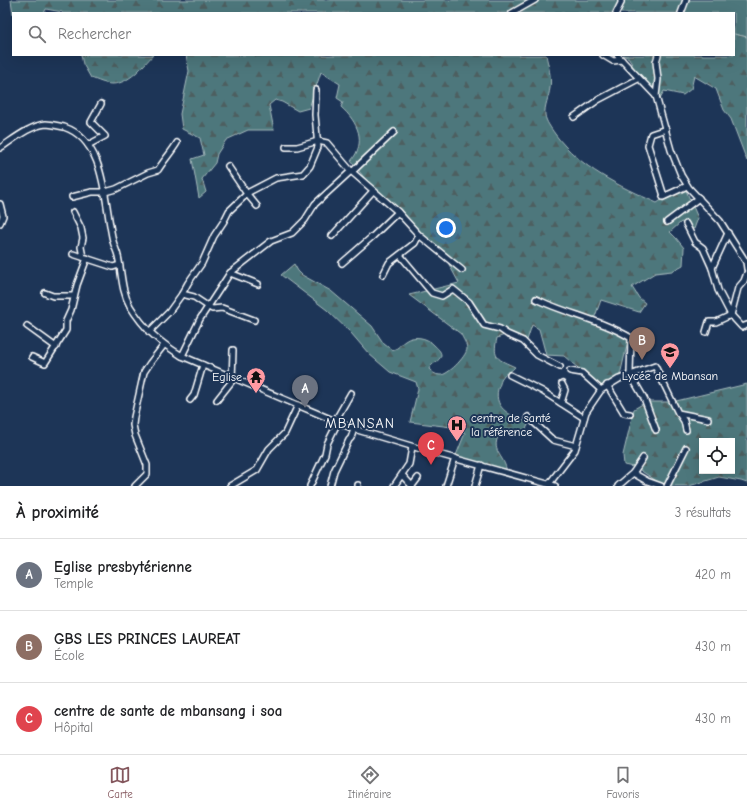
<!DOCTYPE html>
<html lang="fr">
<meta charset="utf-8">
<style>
:root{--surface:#fff;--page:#f6f6f6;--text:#202124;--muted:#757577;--line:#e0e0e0;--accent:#84575d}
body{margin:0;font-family:"Comic Neue",sans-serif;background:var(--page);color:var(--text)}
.controls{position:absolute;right:12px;bottom:12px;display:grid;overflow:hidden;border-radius:0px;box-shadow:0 4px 16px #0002}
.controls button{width:36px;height:36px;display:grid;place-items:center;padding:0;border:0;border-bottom:1px solid var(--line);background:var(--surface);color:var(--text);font:20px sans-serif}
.you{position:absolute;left:446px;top:228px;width:14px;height:14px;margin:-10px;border:3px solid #fff;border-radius:50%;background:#1a73e8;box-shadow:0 0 0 6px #1a73e833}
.badge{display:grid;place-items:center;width:26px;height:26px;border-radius:50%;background:var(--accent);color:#fff;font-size:13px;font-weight:700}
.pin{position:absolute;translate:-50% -33px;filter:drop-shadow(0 1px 2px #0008)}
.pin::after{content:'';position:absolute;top:21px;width:14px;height:12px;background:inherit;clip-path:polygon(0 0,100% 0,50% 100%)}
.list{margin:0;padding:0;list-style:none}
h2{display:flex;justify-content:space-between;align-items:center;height:52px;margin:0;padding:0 16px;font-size:17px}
h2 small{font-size:13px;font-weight:400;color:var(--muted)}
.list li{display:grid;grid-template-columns:26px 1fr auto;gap:12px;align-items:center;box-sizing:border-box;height:72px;padding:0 16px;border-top:1px solid var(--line)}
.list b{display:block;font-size:15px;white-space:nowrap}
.list p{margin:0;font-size:13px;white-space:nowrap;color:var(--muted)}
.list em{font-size:13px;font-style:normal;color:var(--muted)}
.icon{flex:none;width:22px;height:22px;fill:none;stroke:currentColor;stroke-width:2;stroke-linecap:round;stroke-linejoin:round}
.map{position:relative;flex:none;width:747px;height:486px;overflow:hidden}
.search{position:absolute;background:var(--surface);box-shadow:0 4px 16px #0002;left:12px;right:12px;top:12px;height:44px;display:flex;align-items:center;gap:10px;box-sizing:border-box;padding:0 14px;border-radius:0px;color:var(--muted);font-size:15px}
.sheet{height:268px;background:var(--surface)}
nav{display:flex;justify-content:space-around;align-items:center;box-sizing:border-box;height:56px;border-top:1px solid var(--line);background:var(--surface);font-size:11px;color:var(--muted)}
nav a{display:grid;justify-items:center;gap:2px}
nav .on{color:var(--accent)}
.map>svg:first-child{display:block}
.grass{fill:#4e777b;stroke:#a6bbbd}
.forest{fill:url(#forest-firs);stroke:#a6bbbd;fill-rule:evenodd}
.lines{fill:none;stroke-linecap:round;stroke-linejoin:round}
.minor-casing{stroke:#fff;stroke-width:8}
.minor{stroke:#1d3557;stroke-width:5}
.labels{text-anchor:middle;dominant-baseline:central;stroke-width:4;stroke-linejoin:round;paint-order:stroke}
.poi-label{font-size:12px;fill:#fff;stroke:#1d3557}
.quarter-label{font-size:14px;letter-spacing:1px;fill:#fff;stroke:#1d3557}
</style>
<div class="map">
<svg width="747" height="486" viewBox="0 0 747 486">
<defs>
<pattern id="forest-firs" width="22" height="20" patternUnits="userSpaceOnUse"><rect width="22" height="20" fill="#4e777b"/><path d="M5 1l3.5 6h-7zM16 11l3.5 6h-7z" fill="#4d5f61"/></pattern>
</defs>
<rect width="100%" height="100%" fill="#1d3557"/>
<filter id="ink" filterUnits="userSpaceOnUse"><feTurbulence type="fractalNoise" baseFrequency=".025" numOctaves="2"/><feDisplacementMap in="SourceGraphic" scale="8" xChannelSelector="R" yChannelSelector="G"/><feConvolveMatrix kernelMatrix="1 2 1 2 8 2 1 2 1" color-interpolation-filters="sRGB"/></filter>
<g filter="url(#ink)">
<polygon class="grass" points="686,0 747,0 747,37 734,34 734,13 682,13"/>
<g class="forest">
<polygon points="11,0 686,0 682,13 63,13 62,12 46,9 44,13 13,14"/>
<polygon points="734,34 747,37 747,161 731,119 724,110 716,89 694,76 691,89 683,95 664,91 659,100 635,71 629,58 623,55 734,55"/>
<path d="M81 55H153C143 66 129 84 112 84 105 84 97 80 91 78L83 64Z"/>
<path d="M186 55H546C548 65 552 78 550 88 549 97 544 106 545 115 546 122 551 128 555 134 580 168 619 186 657 203L672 193 685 188 698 218 694 229 681 222 670 232 676 238 684 248 683 265 672 271 655 273 632 287 639 298 645 303 639 312 601 300 594 319 630 333 619 379 600 387 564 356 546 355 539 329 532 325 527 340 507 334 497 338C492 359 498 359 515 367 512 371 508 372 504 375 501 378 500 385 498 389 493 410 514 417 529 423L524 433 510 429 501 431C488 452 505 454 507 473L455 458 465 433 452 427 410 422 418 389 416 382 390 372 369 354 351 333 327 310 281 275 294 264 298 271 302 275 331 291 372 326 384 344 392 350C400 348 399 345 405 341 413 335 427 337 434 345 437 348 441 351 441 355 440 362 432 362 429 369 432 372 435 375 440 375 447 376 466 357 467 349 467 344 463 339 461 334L409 295 459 283 445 257 386 205 351 161C367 142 358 122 341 107L343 102 337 98 340 84 321 72 309 108 298 111 282 102 275 100 269 105 274 130H248L226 140 217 154 215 163 202 179 206 192 199 198 192 159 204 155 200 138 182 129 180 114 189 71Z"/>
<path d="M747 384V483L741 481 719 477 689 486H664L637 468 624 465 623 455 634 409 646 402H672ZM702 441H732V471H702Z"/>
</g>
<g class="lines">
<defs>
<g id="minor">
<polyline points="512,13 535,0"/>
<polyline points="616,13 621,3 621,0"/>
<polyline points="681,13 686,0"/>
<polyline points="603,55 613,61 622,60"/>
<polyline points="617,55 656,96"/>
<polyline points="658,55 656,62 658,79 656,96 671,150 681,175 689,188 720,221 746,262 747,269"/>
<polyline points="574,117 598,100 638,79"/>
<polyline points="88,145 105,136 91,122 101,104"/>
<polyline points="286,147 297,147 318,141 327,143 351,171 397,211 419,235 462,270"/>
<path d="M0 148C14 139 29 126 46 124 51 124 58 126 64 127 107 141 104 205 113 241 114 246 117 251 118 256 122 273 121 290 130 306 144 329 159 342 182 356L354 429 431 452 555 486"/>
<polyline points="228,166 247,194 257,206"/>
<polyline points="664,196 648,145 651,134 666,129"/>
<path d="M72 197 92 192H105L116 189 148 173 158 170C164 160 171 153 177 143"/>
<polyline points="663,197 687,186"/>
<polyline points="0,204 3,216 0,223"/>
<polyline points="73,212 81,228 83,238 81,247 83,257"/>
<polyline points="667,222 699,198"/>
<polyline points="686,224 695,242 703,248 712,268 718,290 731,315 742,327 747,325"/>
<polyline points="332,236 373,191"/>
<polyline points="73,254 113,267 119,265"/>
<polyline points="400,255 432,293 442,296 453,289 469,302 484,325 500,329 507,334 523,341 537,355 560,367"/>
<polyline points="342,263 373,236 398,212"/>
<polyline points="712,268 728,233"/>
<polyline points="230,273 258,284"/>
<polyline points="383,275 389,263 415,243 419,235"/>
<polyline points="45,293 53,296 74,296"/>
<polyline points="182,294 194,297 212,309 222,308 254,320"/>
<path d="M536 299C567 314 602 320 631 338L630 374 644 398 656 430"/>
<polyline points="27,326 56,347"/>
<polyline points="149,332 169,312 182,294 188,283 202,263 214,236 224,221 229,211 249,192 276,178 303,174 310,166 318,147 315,115 316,90"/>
<polyline points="706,332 709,322 716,322 731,315 738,288 744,281 747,273"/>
<polyline points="182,356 200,319 230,273 271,241 292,233 305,220 315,204 351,171 354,170 394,132"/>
<polyline points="32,357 45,363 66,330 66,321 71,310 77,285 87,258"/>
<polyline points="570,371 582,373 601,390"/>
<polyline points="510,375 542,391 584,418"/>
<polyline points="607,385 624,413 630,414"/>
<polyline points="190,400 194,395 203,365"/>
<polyline points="217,400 232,381 233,350"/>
<polyline points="561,403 565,390 562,384"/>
<polyline points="680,415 684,421 686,430"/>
<polyline points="528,417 553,440 576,446"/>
<polyline points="335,421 351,393"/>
<polyline points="633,473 647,481 661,486"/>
<polyline points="402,475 412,486"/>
<polyline points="549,484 575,450 586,412 601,390 619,379 655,366 678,413 708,419"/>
<polyline points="358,485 358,486"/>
<polyline points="135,486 147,474 147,465 135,435 133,425 134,417 144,372 150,363 164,345"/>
<polyline points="230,486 257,470 269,449 285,433 298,405"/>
<polyline points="310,486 325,454 327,444 338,422"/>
<polyline points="330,486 334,471 349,440 351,438 354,429"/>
<polyline points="394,486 409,464 412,447"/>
<polyline points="412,486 418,478"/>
<polyline points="446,486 455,458"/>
<polyline points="475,486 481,465"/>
<polyline points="618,486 633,473 643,458"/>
<polyline points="667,486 686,448"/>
</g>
</defs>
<use href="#minor" class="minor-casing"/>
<use href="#minor" class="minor"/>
</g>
</g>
<defs>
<symbol id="school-pin" viewBox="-11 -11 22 30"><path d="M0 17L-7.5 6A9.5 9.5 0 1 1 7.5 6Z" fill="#ff9aa2" stroke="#1d3557"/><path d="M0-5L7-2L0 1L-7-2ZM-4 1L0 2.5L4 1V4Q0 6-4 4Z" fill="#111"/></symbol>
<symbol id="temple-pin" viewBox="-11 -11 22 30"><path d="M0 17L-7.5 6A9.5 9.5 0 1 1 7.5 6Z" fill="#ff9aa2" stroke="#1d3557"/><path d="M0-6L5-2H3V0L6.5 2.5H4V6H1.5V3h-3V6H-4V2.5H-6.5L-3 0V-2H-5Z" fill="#111"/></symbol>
<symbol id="hospital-pin" viewBox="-11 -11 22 30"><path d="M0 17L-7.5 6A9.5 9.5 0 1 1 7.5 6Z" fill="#ff9aa2" stroke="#1d3557"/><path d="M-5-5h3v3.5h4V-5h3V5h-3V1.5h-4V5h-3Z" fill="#111"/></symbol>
</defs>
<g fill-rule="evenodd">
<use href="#school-pin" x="659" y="341" width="22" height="30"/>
<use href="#temple-pin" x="245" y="366" width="22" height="30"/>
<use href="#hospital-pin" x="446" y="414" width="22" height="30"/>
</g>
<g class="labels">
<g class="poi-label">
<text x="670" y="376">Lycée de Mbansan</text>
<text x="242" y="377" text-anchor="end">Eglise</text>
<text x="471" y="418" text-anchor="start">centre de santé<tspan x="471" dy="14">la référence</tspan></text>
</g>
<g class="quarter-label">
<text x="360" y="423">MBANSAN</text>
</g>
</g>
</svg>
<div class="controls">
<button><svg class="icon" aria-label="locate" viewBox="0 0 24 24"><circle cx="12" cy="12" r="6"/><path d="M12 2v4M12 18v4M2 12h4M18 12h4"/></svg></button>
</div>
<div class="you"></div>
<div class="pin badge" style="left:305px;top:408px;background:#6b7280">A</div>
<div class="pin badge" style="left:642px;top:360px;background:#8d6e63">B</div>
<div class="pin badge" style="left:431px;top:465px;background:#e0444e">C</div>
<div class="search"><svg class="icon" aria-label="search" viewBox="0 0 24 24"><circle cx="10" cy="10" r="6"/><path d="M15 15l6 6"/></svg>Rechercher</div>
</div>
<section class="sheet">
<h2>À proximité<small>3 résultats</small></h2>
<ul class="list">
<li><span class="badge" style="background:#6b7280">A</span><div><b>Eglise presbytérienne</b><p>Temple</p></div><em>420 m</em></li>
<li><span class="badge" style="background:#8d6e63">B</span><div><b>GBS LES PRINCES LAUREAT</b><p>École</p></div><em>430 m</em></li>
<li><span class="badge" style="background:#e0444e">C</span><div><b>centre de sante de mbansang i soa</b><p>Hôpital</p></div><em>430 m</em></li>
</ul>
</section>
<nav>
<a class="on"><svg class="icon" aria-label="map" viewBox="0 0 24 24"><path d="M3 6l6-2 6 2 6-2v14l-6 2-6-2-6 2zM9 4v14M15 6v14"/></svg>Carte</a>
<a><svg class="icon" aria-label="directions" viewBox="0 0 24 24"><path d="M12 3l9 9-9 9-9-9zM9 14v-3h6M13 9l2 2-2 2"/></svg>Itinéraire</a>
<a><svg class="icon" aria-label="saved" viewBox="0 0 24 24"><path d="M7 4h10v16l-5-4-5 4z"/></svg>Favoris</a>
</nav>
